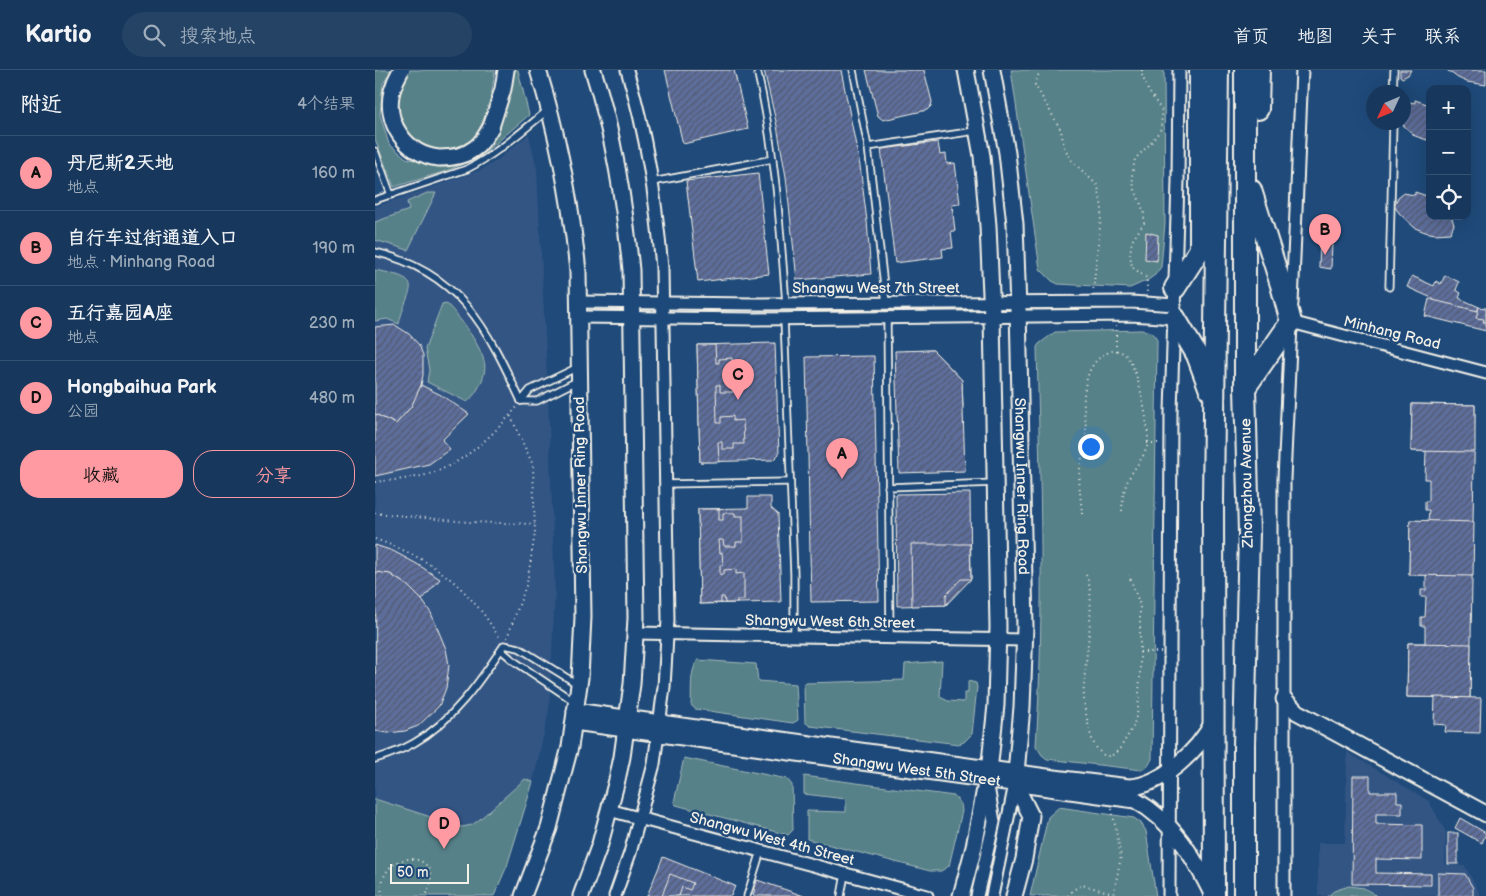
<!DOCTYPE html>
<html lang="zh">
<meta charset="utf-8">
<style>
:root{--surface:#17385c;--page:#244365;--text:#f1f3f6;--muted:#9eacbb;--line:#365272;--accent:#ff9aa2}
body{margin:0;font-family:"Balsamiq Sans","LXGW WenKai TC",sans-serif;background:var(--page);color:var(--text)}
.controls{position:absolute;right:15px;top:15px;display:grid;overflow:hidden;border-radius:10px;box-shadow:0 5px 20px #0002}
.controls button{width:45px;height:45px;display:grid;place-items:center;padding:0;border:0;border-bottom:1px solid var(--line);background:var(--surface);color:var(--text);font:25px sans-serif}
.compass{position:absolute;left:991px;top:15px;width:45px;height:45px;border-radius:50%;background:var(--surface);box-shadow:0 5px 20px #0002;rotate:226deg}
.scale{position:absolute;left:15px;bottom:12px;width:79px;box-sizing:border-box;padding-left:5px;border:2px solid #f4f1e8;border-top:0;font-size:14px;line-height:18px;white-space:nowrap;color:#f4f1e8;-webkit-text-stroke:4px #1f4a7a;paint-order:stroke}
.you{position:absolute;left:715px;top:376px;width:18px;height:18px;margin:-12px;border:4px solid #fff;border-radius:50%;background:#1a73e8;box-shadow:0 0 0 8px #1a73e833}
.badge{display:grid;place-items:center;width:32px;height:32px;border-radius:50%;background:var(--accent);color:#111;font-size:16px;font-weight:700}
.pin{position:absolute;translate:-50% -41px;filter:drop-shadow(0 1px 2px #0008)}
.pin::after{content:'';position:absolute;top:26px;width:18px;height:15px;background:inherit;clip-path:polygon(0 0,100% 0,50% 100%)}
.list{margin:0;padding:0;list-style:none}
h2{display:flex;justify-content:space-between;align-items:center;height:65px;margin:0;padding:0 20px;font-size:21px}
h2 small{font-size:16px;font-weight:400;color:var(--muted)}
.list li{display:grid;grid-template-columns:32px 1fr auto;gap:15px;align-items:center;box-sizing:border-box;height:75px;padding:0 20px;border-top:1px solid var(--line)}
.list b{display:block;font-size:19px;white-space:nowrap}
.list p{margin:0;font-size:16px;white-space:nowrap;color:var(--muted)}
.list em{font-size:16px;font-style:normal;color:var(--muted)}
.actions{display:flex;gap:10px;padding:15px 20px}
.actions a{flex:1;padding:11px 0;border:1px solid var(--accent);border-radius:20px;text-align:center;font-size:18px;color:var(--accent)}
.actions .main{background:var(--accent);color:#111}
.icon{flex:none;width:28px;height:28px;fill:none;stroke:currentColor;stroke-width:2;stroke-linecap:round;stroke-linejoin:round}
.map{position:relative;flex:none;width:1111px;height:826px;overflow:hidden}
header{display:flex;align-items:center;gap:30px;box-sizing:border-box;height:70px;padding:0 25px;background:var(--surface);border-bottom:1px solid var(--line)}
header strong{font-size:24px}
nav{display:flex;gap:28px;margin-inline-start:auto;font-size:18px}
.search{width:350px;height:45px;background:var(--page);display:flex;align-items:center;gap:12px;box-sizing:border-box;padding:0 18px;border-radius:28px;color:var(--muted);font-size:19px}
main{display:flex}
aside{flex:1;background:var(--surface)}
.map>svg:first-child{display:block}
.built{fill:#325584}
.green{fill:#568188;stroke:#a5b9b8}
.building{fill:url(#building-hatch);stroke:#f4f1e8}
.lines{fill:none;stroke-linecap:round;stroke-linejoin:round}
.lane-casing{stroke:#f4f1e8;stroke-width:9}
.street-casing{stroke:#f4f1e8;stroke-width:15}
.secondary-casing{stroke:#f4f1e8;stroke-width:19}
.highway-casing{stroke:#f4f1e8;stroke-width:24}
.path{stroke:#f4f1e8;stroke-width:2;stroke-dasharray:1 4;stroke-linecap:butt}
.lane{stroke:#1f4a7a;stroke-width:5.5}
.street{stroke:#1f4a7a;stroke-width:11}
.secondary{stroke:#1f4a7a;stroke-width:15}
.highway{stroke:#1f4a7a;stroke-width:20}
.secondary-bridge-casing{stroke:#f4f1e8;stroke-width:19;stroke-linecap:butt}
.secondary-bridge{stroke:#1f4a7a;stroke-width:15}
.labels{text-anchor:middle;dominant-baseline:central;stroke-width:5;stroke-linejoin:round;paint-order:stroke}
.street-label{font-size:15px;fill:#f4f1e8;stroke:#1f4a7a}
</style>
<header>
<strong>Kartio</strong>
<div class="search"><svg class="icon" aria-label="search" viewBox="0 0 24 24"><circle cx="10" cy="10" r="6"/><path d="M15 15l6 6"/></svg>搜索地点</div>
<nav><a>首页</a><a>地图</a><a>关于</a><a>联系</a></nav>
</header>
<main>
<aside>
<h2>附近<small>4个结果</small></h2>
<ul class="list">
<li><span class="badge">A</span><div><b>丹尼斯2天地</b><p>地点</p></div><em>160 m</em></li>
<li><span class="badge">B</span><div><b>自行车过街通道入口</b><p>地点 · Minhang Road</p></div><em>190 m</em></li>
<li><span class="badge">C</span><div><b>五行嘉园A座</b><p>地点</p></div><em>230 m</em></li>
<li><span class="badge">D</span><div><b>Hongbaihua Park</b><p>公园</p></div><em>480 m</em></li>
</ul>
<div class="actions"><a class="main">收藏</a><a>分享</a></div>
</aside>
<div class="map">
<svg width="1111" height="826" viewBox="0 0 1111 826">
<defs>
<pattern id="building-hatch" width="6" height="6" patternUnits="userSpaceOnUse" patternTransform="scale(1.25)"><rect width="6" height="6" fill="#5d6e9c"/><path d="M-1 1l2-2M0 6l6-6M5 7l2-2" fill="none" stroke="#52596d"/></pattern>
</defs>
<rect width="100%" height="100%" fill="#1f4a7a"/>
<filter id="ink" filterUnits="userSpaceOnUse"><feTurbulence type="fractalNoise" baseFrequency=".02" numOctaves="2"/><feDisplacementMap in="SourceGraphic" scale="10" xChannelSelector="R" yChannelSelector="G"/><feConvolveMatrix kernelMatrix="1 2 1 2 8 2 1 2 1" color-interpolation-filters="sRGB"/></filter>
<g filter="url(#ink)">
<g class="built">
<polygon points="154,64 162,99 173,326 180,522 174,641 158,712 150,709 105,749 97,755 86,757 0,729 0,137 106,100 121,91"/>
<polygon points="972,682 1054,731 1071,762 1070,795 1090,796 1106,826 943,826 943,773 970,773"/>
</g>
<g class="green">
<polygon points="0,0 18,0 8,13 5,45 14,74 31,88 66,97 101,83 138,0 143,0 154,45 105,87 71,101 19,117 0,69"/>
<polygon points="35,0 120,0 115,35 100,68 89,79 68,83 40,74 28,63 22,45 22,23"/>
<polygon points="636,0 789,0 790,154 786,197 780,205 773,210 755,218 683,214 677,211 665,199"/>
<polygon points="52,123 61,123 33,180 0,170 0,152 34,140 32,132"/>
<path d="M0 200C54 210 32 216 24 254L12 249 0 251Z"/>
<path d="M71 233C83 245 105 274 109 291 113 304 102 324 92 332L52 312 54 300 50 279 67 234Z"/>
<path d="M766 260C775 261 778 263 782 270L777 689 773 696 767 700 672 689 667 685 661 676C670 543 665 410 662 277L664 274 680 262Z"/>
<path d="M323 590 381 594 383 611 421 614 423 650 418 653 320 639 316 635C317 620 314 602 323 590Z"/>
<polygon points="567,591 565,627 573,631 589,632 589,623 593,623 593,611 601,613 602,617 597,664 589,672 584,674 435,656 430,652 429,616 430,613 529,610 530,594"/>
<polygon points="309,688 412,709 417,715 418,760 413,765 301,735 299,732"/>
<polygon points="429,706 579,726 586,734 587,741 574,796 566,801 555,801 432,769 432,741 471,742 471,729 429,724"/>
<polygon points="150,709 158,712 132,796 119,826 0,826 0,729 87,757 97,755 105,749"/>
<polygon points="684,737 759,748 766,753 771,761 781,826 655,826 673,747"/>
<polygon points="974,816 989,818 1002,826 953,826 959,821"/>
</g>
<g class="building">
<polygon points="290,0 359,0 373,59 308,74"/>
<polygon points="389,0 466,0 485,96 492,151 496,204 422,210 411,107 402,56"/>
<polygon points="491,0 549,0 557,32 556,36 552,40 508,50 503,46"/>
<polygon points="1025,0 1036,0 1033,5 1027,8 1025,6"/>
<polygon points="1072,0 1111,0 1111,15 1092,12 1083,8"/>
<polygon points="1040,30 1055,35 1055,71 1040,66 1025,52 1028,52 1028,31 1040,33"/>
<polygon points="563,72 565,85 571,84 572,94 580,93 585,134 577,135 580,161 576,161 578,178 567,179 568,187 520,193 506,79"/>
<polygon points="383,103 394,204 323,212 311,111"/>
<polygon points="1040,122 1055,127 1055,146 1076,146 1077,148 1079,155 1075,163 1060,164 1050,162 1040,158 1025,144 1019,136 1023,127 1028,123 1040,125"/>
<polygon points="771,162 783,165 782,191 770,189"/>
<polygon points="945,170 957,173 956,199 944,197"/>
<polygon points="1070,205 1084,212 1081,220 1086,223 1084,228 1104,237 1099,247 1074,236 1072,240 1057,233 1059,229 1032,217 1037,206 1059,216 1061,211 1066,214"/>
<polygon points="1054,229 1111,243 1111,261 1050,246"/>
<polygon points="1104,237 1111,238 1111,252 1108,252 1109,249 1101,248"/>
<polygon points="20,255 34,264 44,275 48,285 48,305 45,320 36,337 21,354 0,344 0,257"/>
<polygon points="400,273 404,384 398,390 325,392 322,275"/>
<polygon points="322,275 340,275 341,293 344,293 344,289 357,288 357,291 364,291 365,319 358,319 358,322 345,322 345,315 341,315 342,353 346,353 346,347 358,346 358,351 368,350 369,374 359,374 359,379 347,379 347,372 343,372 344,392 325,392"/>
<polygon points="558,280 587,310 588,337 554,338 530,315 529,281"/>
<polygon points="558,280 587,310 590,401 524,403 520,281"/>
<polygon points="499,286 504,531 436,532 431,287"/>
<polygon points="46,315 66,325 94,344 67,370 75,379 54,394 0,406 0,344 21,354 36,337"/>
<polygon points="1037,334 1100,335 1095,628 1032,627 1033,573 1050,573 1050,556 1046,556 1046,547 1050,547 1051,527 1046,527 1046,520 1051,520 1051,505 1034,505 1035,450 1053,451 1054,440 1050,440 1050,431 1054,431 1054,409 1050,409 1051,381 1036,381"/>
<polygon points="1037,334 1100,335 1100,382 1036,381"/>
<polygon points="595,423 596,509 571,535 522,536 521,424"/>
<polygon points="373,427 396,427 396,438 403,444 406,532 325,534 323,439 373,438"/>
<polygon points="323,439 344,439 344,450 348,450 348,443 360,443 360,446 368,446 368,472 361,472 361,476 349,476 348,470 344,470 345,483 347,482 348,495 345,495 345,505 349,504 349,500 361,499 361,504 369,503 369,530 362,530 362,533 350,533 349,527 346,527 346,533 325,534"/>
<polygon points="1035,450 1099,452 1098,506 1034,505"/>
<polygon points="536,474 595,474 596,509 586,509 571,525 571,535 537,536"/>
<polygon points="0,475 18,481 42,494 65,509 47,530 33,516 15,504 0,503"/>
<polygon points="1,502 15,504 33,516 47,530 56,543 71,579 74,595 71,618 64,636 43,656 30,661 13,663 0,661"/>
<polygon points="1033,573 1096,574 1095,628 1032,627"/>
<polygon points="1060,627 1106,628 1105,663 1070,662 1071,655 1059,654"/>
<polygon points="978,706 995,706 995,722 1022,722 1022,732 1027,732 1027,744 1001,744 1001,754 1047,755 1047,790 1001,789 1001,803 1056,804 1056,815 977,814"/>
<polygon points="1085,748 1111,763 1107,773 1080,758"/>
<rect x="1073" y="763" width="10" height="31"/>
<polygon points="288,787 360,816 356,826 272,826"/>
<polygon points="1063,803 1090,804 1098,818 1098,826 1063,826"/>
<polygon points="295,804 318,813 315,820 307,817 304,826 287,826"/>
<polygon points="382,810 429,826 378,826"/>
</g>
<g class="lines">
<defs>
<g id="lane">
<path d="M382 0C400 77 405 155 411 234"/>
<polyline points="478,0 493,77 511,233"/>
<polyline points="1018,22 1019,0"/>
<polyline points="493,77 600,61"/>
<polyline points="0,81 16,125"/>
<polyline points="277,112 398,89"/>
<path d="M0 130 92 99C122 84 147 61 173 40"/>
<path d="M0 182C85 202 112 258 146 331"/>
<polyline points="1014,217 1018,52"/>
<polyline points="512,248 515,568"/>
<polyline points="409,249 419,504 419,566"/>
<polyline points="146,331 155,320 203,297"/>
<polyline points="146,331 162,331 202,311"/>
<polyline points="291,414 415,412"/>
<polyline points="513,417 620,413"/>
<polyline points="126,580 139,591 200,632"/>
<path d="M0 689C13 685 27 680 39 673 78 651 105 611 129 575L144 578 202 614"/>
<polyline points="372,826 386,781"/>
<polyline points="466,826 470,804"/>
</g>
<g id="street">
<polyline points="203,232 380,234 756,232 800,235"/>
<polyline points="917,234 927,0"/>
<polyline points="203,247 380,249 756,245 800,248"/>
<polyline points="916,252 1111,303"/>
<polyline points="261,563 649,570"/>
<polyline points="234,740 552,826"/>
<path d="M240 826 255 783 279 694 289 617 293 549 287 198C281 131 272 65 252 0"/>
<polyline points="602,826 619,752 613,716"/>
<polyline points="617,826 640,714"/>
<polyline points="794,826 796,342 803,111 804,0"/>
<polyline points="909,826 909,409 916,255"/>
</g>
<g id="secondary">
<path id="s1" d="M617 0 632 83 640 154 643 238 650 557 647 637 640 714 656 746 649 789 639 826"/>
<polyline points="116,57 128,19 131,0"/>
<polyline points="909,629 922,642 1111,744"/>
<path d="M200 641 679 708 754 717C786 716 824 680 838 652"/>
<path id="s2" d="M199 652 760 730C799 752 819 787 838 826"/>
<path d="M148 826 174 758 190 696 195 677 205 608 208 547 203 202C196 131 184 68 163 0"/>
<path d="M206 826 225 774 242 710 247 687 257 614 261 548 256 200C249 132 239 65 218 0"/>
<polyline points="586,826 599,777 615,692 621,635 623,557 617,247 613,156 607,86 591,0"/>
</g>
<g id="highway">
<polyline points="883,39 884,0"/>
<polyline points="800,218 825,179 825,0"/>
<polyline points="800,248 822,285 835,320"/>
<polyline points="870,318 916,252 906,215 876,120"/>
<polyline points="839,826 838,431 843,0"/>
<polyline points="869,826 869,676 874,463 870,318 870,0"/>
</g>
</defs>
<use href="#lane" class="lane-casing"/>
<use href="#street" class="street-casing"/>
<use href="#secondary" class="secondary-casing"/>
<use href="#highway" class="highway-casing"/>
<g class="path">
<polyline points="665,0 660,15 686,60 689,77 697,91 723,116 727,138 718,222"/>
<polyline points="767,0 767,5 773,20 787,41 786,59 775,74 760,89 757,106 759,117 769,142 769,153 757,171 755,184 757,197 772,208 772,223"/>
<polyline points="741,255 741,281"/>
<polyline points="772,373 785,373"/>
<path d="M0 412C17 410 37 409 54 404 90 393 118 365 142 337"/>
<polyline points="0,443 92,452 160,454"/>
<path d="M707 444C706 429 703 413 705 398 707 385 711 373 711 360 711 353 709 345 709 338 708 325 710 312 715 300 719 292 725 286 734 282 741 279 748 281 753 288 764 303 773 351 773 370 773 384 759 397 753 410 748 422 747 432 747 444"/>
<path d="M0 469C40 483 73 501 100 534 110 544 117 557 125 569"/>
<path d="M711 505C722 527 710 588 709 615 708 628 710 641 713 653 715 666 719 679 730 686H736L744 680 758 657 763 640 765 608V535L754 505"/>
<polyline points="132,568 152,513 160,463 158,395 135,345"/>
<polyline points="765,582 786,582"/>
<polyline points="737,739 746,787 738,826"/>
<path d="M7 826C0 777 75 776 51 826"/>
<polyline points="693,826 698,820 707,815 738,823"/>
</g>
<use href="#lane" class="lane"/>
<use href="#street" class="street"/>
<use href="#secondary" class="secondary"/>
<use href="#highway" class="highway"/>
<defs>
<path id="secondary-bridge" d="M26 0C22 7 19 14 17 21 9 52 31 85 64 88 76 88 90 86 100 78 107 73 112 64 116 57"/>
</defs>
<use href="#secondary-bridge" class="secondary-bridge-casing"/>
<use href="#secondary-bridge" class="secondary-bridge"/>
</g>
</g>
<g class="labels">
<g class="street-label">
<text x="501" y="218">Shangwu West 7th Street</text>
<text transform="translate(1017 263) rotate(14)">Minhang Road</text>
<text transform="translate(872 413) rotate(-91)">Zhongzhou Avenue</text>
<text transform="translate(206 415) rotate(-91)">Shangwu Inner Ring Road</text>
<text stroke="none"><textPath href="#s1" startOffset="418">Shangwu Inner Ring Road</textPath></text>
<text transform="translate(455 552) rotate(1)">Shangwu West 6th Street</text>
<text stroke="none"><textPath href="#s2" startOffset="346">Shangwu West 5th Street</textPath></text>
<text transform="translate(397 769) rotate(15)">Shangwu West 4th Street</text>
</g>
</g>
</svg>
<div class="controls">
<button>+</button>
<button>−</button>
<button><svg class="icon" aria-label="locate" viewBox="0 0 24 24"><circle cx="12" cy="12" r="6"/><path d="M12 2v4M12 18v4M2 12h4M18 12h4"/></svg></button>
</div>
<svg class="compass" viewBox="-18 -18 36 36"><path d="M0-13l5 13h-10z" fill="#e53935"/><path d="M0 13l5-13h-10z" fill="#9eacbb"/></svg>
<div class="scale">50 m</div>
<div class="you"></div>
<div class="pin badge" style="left:467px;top:409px">A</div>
<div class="pin badge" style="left:950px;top:185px">B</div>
<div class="pin badge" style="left:363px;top:330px">C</div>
<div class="pin badge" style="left:69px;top:779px">D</div>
</div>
</main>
